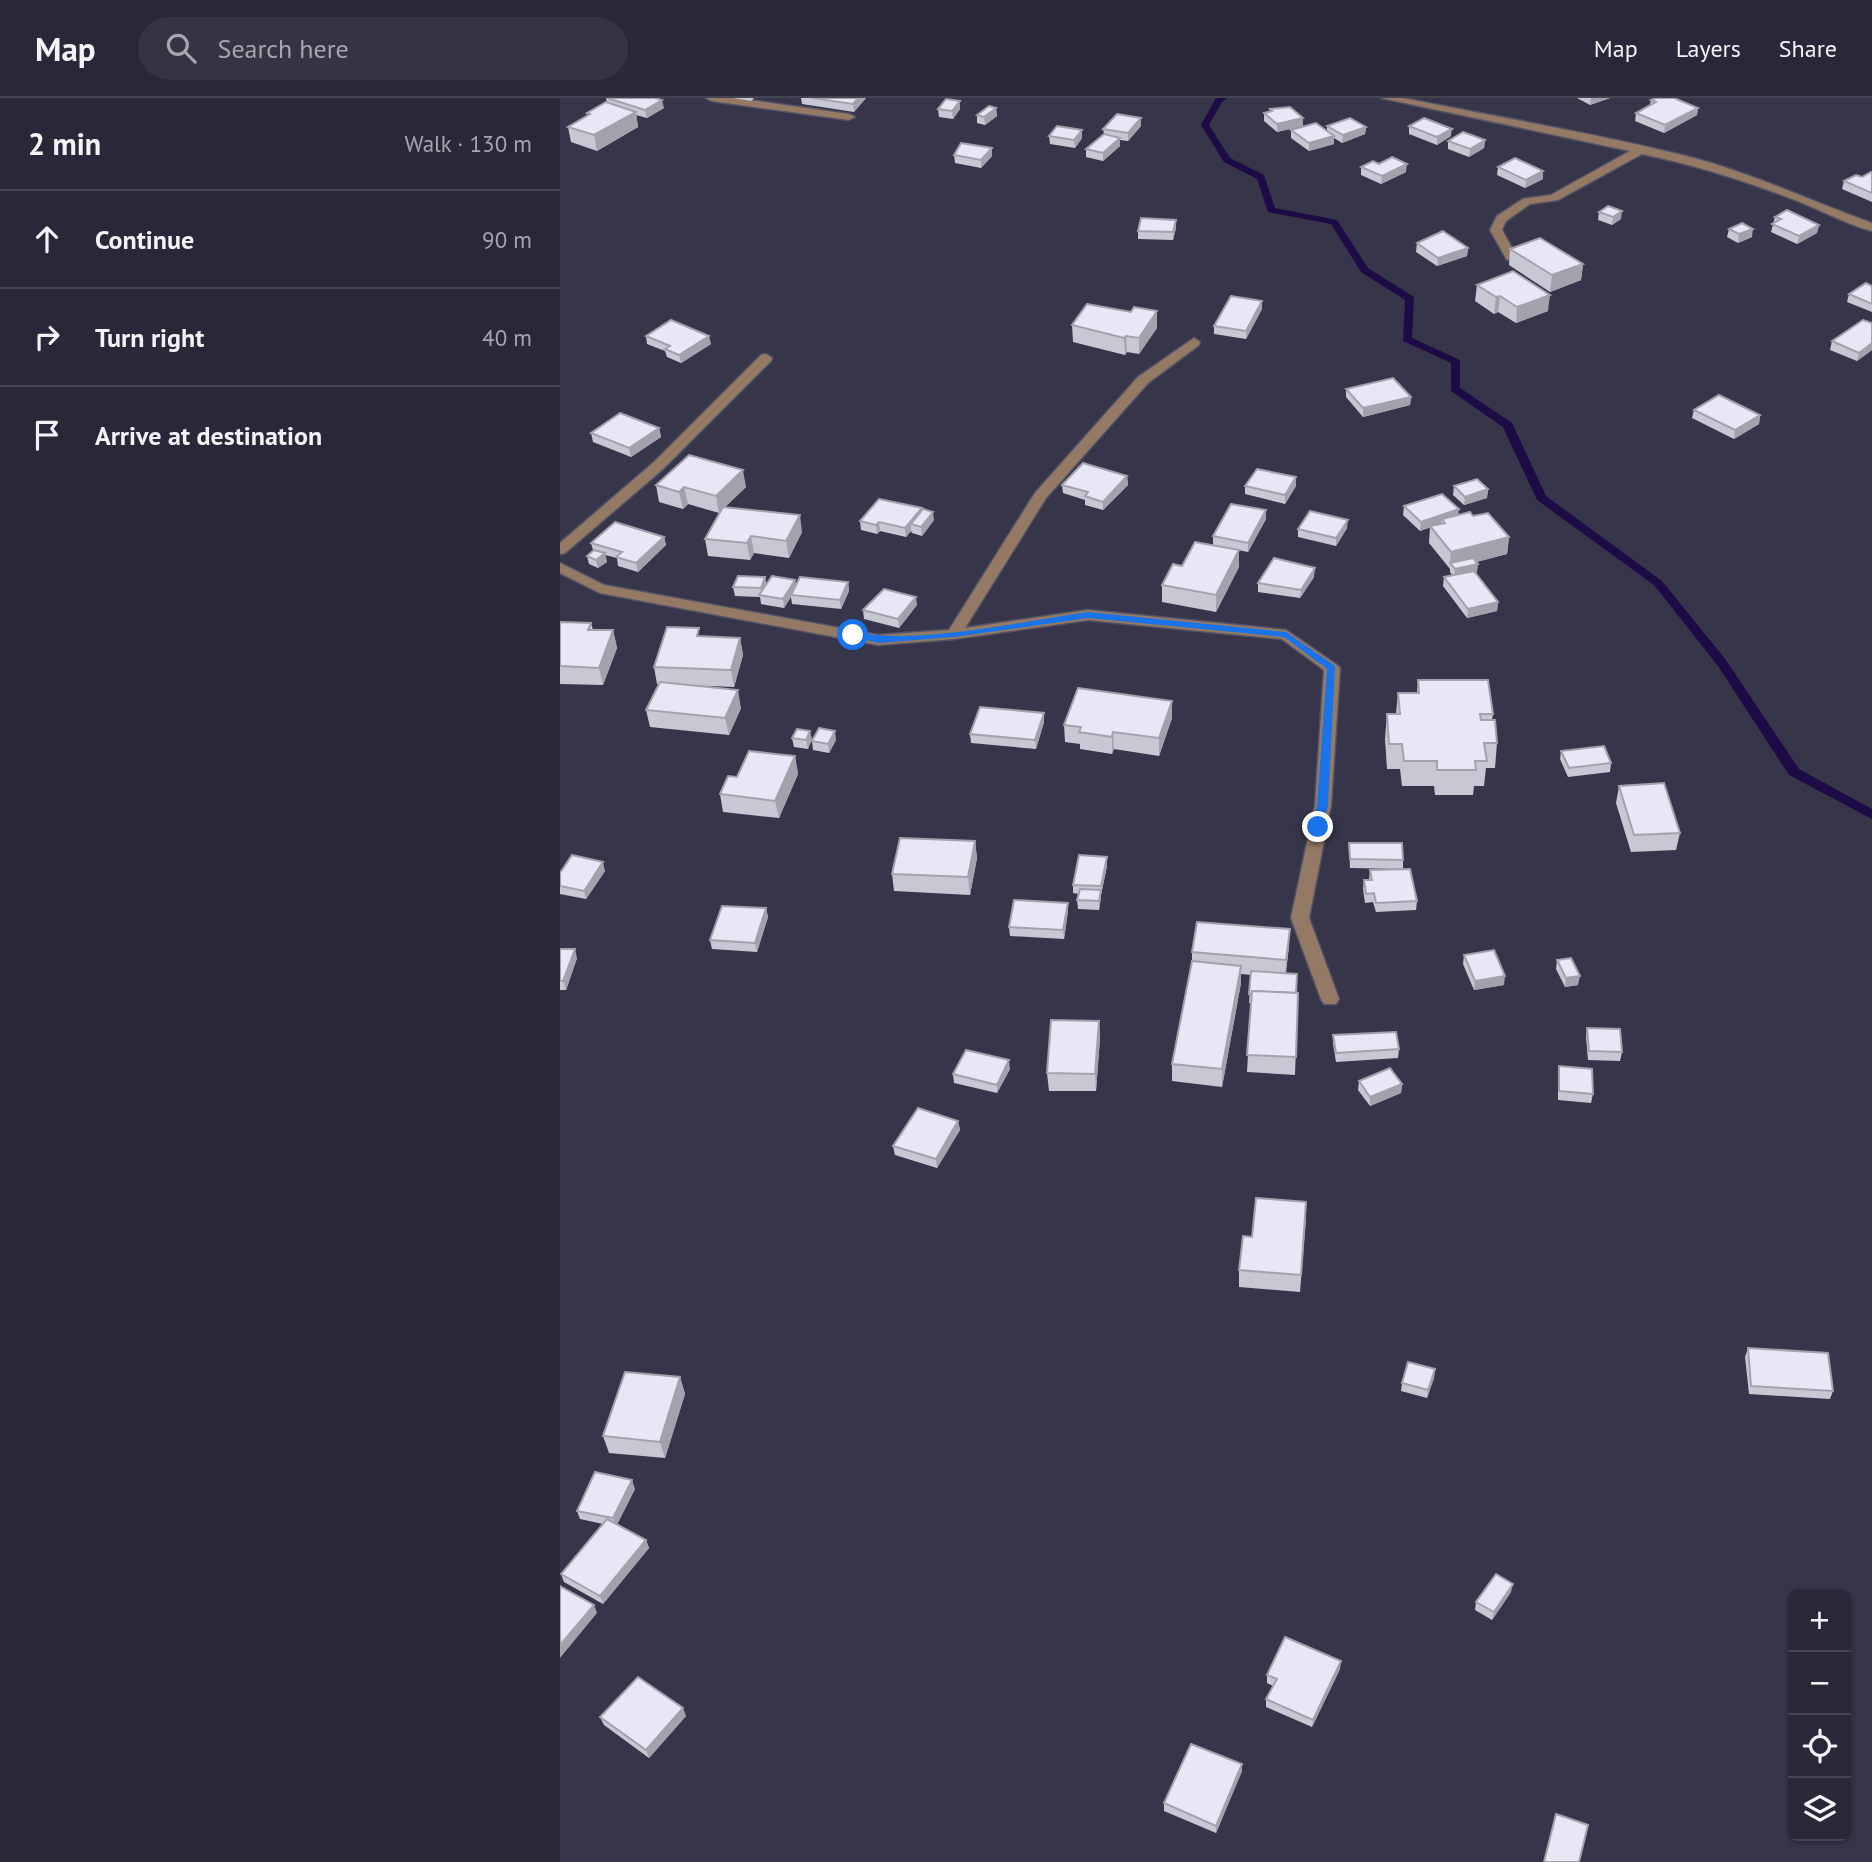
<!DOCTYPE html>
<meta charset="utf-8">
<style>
:root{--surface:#292838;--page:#353443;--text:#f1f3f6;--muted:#a5a6ae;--line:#454453}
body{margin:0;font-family:"PT Sans",sans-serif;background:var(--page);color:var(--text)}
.controls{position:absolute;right:21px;bottom:21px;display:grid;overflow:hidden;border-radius:10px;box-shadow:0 2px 5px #0004}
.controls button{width:63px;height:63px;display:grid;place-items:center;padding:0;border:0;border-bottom:2px solid var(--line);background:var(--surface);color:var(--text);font:35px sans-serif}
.stop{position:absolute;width:21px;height:21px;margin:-16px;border:5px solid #1a73e8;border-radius:50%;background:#fff}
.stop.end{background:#1a73e8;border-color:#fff;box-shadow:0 2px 7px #0008}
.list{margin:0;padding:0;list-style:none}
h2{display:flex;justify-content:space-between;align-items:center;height:91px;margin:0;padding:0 28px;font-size:30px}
h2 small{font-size:23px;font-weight:400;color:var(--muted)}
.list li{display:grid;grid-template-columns:46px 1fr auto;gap:21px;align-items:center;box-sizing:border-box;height:98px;padding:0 28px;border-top:2px solid var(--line)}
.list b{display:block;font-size:26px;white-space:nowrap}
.list em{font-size:23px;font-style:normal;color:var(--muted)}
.icon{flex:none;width:38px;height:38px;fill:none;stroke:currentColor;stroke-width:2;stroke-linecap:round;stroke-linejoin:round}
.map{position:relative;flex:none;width:1312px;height:1764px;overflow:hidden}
header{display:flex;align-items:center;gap:42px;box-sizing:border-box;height:98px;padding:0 35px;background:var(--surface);border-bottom:2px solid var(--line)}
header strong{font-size:33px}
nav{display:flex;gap:38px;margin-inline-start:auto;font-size:24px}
.search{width:490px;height:63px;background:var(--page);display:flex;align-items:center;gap:18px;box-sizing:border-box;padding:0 24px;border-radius:38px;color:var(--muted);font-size:26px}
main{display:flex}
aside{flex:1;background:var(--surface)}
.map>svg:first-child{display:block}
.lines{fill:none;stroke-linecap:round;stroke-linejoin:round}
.stream{fill:#1d0b46;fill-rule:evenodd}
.minor-casing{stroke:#545266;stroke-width:3}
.minor{fill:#947a64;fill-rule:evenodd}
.wall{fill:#c8c7d4}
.shaded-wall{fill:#a2a2ac}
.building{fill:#e8e7f6;stroke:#a2a2ac;stroke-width:2}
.route{fill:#1a73e8}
</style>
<header>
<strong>Map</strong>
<div class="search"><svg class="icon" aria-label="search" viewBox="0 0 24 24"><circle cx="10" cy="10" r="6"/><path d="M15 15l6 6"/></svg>Search here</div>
<nav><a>Map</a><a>Layers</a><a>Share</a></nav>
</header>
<main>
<aside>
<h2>2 min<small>Walk · 130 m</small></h2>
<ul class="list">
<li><svg class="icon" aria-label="ahead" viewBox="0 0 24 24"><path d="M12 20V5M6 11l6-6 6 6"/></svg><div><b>Continue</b></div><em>90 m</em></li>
<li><svg class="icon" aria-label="right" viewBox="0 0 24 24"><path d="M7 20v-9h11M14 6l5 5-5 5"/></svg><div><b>Turn right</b></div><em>40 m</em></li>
<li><svg class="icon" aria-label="arrive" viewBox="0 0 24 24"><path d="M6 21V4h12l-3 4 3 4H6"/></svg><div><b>Arrive at destination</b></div></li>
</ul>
</aside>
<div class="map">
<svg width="1312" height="1764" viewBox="0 0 1312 1764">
<rect width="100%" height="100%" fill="#37354a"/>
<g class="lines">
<polygon class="stream" points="656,0 667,0 662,4 649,27 670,60 704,77 715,110 777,122 808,170 854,199 852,240 900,262 900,290 952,325 986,398 1102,483 1166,562 1239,671 1312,711 1312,721 1229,677 1158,568 1094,487 977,402 943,329 891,293 891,265 843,243 845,202 801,174 771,126 708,114 697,81 664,64 641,27"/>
<defs>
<g id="minor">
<polygon points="146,0 176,0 289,16 295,19 289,22 152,3"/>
<path d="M821 0H843C937 19 1034 35 1126 58 1190 74 1250 103 1312 125V133C1282 125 1256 109 1227 99 1180 81 1131 66 1082 56L998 102 970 106 946 123 942 132 957 159 947 162 930 132 937 118 963 101 991 97 1070 53Z"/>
<polygon points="634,240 640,244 639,247 588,285 486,400 405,530 528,512 726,532 777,567 780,570 771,707 749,820 779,901 776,906 764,906 761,901 731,820 755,707 764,572 722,541 528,522 394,541 318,547 40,495 0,475 0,465 44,487 318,537 389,532 475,395 578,279"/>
<polygon points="206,256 212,260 211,263 103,371 5,455 0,456 0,445 93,365 201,257"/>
</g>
</defs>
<use href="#minor" class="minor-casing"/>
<use href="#minor" class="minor"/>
</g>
<g class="wall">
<polygon points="46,0 104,10 87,20 76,17 78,29 37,53 11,44 8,29 28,17 27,15 47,5"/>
<polygon points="173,0 194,0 191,3"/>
<polygon points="241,0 306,0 294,14 242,6"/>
<polygon points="1017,0 1050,0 1030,7"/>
<polygon points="1091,2 1138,10 1137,17 1104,35 1075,23 1076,15 1090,7"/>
<polygon points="436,10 437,18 425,27 417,25 417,17"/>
<polygon points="378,11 400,11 393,21 379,19"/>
<polygon points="710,11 743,20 743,28 717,34 704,23 704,15 710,14"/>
<polygon points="581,28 568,43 560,42 560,48 543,63 526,59 526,51 544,36 543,31"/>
<polygon points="767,28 806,29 805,36 782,45 774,40 774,46 749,53 731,40 731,32 767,33"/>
<polygon points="849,28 891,38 877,47 849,36"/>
<polygon points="522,32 522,40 515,50 490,46 489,38"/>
<polygon points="925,42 924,50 909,59 888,51 888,43"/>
<polygon points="394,57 432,58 421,70 395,65"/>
<polygon points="819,66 846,74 821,86 801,77 801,69"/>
<polygon points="938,69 983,81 965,90 937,77"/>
<polygon points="1312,75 1312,104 1282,91 1284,83 1302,79"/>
<polygon points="1039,114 1061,121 1052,127 1038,122"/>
<polygon points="1215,119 1259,127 1257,135 1237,146 1211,134"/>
<polygon points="616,130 613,142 578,141 578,133"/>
<polygon points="1169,131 1192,139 1178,145 1167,139"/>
<polygon points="857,145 908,150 907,158 877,168 856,154"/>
<polygon points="950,151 1023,166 1021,182 990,194 949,167"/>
<polygon points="917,187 988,213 956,225 938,214 934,216 915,203"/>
<polygon points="1312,188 1312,214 1287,204 1289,196"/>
<polygon points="702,203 702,211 686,241 654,236 654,228"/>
<polygon points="1312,225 1312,252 1297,263 1270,252 1272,243"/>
<polygon points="512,227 597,230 579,256 567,254 565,257 513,244"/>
<polygon points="86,238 151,246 121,265 107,259 105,253 87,246"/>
<polygon points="786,291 851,299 850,307 803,319 786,299"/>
<polygon points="1134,312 1200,317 1199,326 1174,341 1132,320"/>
<polygon points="99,330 101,339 71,359 33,344 31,335"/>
<polygon points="567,378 568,387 543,412 525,407 525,402 503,395 502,387"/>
<polygon points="96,387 186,389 165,409 242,434 229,460 194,455 190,462 148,458 145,441 159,415 128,406 123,411 99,404"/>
<polygon points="685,388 736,388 725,406 685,396"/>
<polygon points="894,388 928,391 927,400 904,407 893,397"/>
<polygon points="844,408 898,417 913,418 949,439 947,456 916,464 916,475 938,504 937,513 907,520 883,488 884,479 892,477 890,474 890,471 869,445 870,429 860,433 843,417"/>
<polygon points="706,412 706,421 688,454 653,447 653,438"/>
<polygon points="362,413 374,422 362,438 352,435 351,433 346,439 320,433 317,436 301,432 300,423"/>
<polygon points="787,430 776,448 738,439 738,431"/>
<polygon points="104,439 106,447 78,474 58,468 57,460 45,457 47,464 38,470 29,466 27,458 33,452 31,445"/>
<polygon points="622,468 679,469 656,514 602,504 602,487"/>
<polygon points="205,479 206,486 235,482 236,487 288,484 289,493 281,511 232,506 231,499 224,510 201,506 200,499 175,498 173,489"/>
<polygon points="754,479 740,500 698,494 698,485"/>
<polygon points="357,507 339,530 304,521 303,512"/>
<polygon points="0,524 31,525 33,532 53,532 57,550 43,587 0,586"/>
<polygon points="140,538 180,540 183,557 174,589 124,587 181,610 169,637 90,629 86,612 99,586 97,586 94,569"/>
<polygon points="858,582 933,616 932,622 937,645 935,670 926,670 924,688 914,688 913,697 875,697 874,688 842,688 840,671 827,671 825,641 827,616 836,616 838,595 857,595"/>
<polygon points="612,620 599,658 554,651 552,656 520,651 520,646 505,644 504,627"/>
<polygon points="484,624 476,651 411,645 410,636"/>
<polygon points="232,640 252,641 248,651 234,649"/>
<polygon points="276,642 269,655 253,652 252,643"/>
<polygon points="1001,653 1051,665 1050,674 1008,679 1000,661"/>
<polygon points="235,658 238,676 219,720 163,714 160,696 177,679"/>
<polygon points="1059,688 1120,735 1116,752 1071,754 1056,705"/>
<polygon points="415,743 417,760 410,797 334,793 332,776"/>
<polygon points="789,745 843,762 843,771 790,770"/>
<polygon points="547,768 541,797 539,812 518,811 517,802 519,796 513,795 513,787"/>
<polygon points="810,772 857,803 856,812 816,814 813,804 805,805 803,791 804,782 809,782"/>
<polygon points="45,773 26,801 0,796 0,775"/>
<polygon points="508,805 508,813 504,841 450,838 449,829"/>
<polygon points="206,810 208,819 197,854 152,851 150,842"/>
<polygon points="729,848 726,875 736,895 738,895 735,977 687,974 691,905 689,905 691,877 681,876 681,885 662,989 612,983 612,966 632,865 632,854"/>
<polygon points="0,851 17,860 6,892 0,892"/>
<polygon points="904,857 944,887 914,892 903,866"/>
<polygon points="997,862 1018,887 1005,889 996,871"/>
<polygon points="539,923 540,940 536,993 489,993 487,975"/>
<polygon points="1027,930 1062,954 1060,963 1028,962 1026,939"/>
<polygon points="773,937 839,951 838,960 776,964 773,946"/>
<polygon points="999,968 1033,996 1031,1005 998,1002 998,977"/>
<polygon points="450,971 437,995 394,985 393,976"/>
<polygon points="799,983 842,986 841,995 810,1008 798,992"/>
<polygon points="398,1023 400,1032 377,1070 335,1057 333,1048"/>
<polygon points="746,1121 740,1194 679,1189 679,1172 692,1139"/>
<polygon points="1188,1250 1273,1293 1270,1301 1189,1296 1185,1259"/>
<polygon points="875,1271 874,1280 867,1300 841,1293 842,1285"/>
<polygon points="120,1279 125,1296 105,1360 49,1355 43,1338"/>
<polygon points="75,1391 57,1426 86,1442 89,1450 43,1506 4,1484 1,1476 43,1426 20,1421 17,1413"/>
<polygon points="951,1494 932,1522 915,1512 916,1504"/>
<polygon points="780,1571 752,1629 706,1609 706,1601 713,1588 707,1585 707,1577"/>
<polygon points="126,1618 89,1660 44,1627 40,1619"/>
<polygon points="682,1673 656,1735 604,1713 604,1705"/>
</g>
<g class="shaded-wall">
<polygon points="298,0 306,0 294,14 293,6"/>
<polygon points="1031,0 1050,0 1030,7"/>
<polygon points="102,2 104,10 87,20 85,12"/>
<polygon points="400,3 400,11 393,21 392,13"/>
<polygon points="436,10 437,18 425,27 424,19"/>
<polygon points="1138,10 1137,17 1104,35 1105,27"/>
<polygon points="76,14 78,29 37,53 34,37"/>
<polygon points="581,20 581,28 568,43 568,35"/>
<polygon points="743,20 743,28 717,34 717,26"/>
<polygon points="806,29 805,36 782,45 783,37"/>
<polygon points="892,31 891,38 877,47 877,39"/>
<polygon points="522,32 522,40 515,50 514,42"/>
<polygon points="774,38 774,46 749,53 749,45"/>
<polygon points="560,40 560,48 543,63 543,55"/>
<polygon points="925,42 924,50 909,59 910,51"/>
<polygon points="432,50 432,58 421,70 421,62"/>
<polygon points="847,66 846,74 821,86 822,78"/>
<polygon points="983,73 983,81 965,90 966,82"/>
<polygon points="1062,113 1061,121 1052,127 1053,119"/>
<polygon points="616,122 616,130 613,142 613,134"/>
<polygon points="1259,127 1257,135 1237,146 1239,138"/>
<polygon points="1193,131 1192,139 1178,145 1179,136"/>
<polygon points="908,150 907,158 877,168 878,160"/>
<polygon points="1023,166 1021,182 990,194 992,177"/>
<polygon points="990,197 988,213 956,225 957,209"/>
<polygon points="940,198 938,214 934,216 936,199"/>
<polygon points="702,203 702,211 686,241 686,233"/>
<polygon points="597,213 597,230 579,256 579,240"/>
<polygon points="149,238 151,246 121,265 119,257"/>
<polygon points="566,238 567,254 565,257 564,240"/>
<polygon points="1312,245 1312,252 1297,263 1299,255"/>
<polygon points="851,299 850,307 803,319 803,310"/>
<polygon points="1200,317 1199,326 1174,341 1175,332"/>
<polygon points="99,330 101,339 71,359 69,350"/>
<polygon points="183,372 186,389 159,415 156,398"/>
<polygon points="567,378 568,387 543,412 543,404"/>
<polygon points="736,379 736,388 725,406 725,397"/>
<polygon points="124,389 128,406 123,411 119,394"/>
<polygon points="928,391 927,400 904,407 905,399"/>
<polygon points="362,410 363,419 351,426 351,433 346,439 345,430"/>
<polygon points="899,411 898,420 882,421 881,426 860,433 861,424"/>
<polygon points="706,412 706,421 688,454 688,445"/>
<polygon points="373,414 374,422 362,438 361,429"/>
<polygon points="240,417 242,434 229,460 226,443"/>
<polygon points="788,422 787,430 776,448 776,440"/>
<polygon points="319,424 320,433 317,436 316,427"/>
<polygon points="191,438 194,455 190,462 187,445"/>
<polygon points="104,439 106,447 78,474 76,465"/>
<polygon points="949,439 947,456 894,470 890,465 889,471 891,454"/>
<polygon points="679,452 679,469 656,514 656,497"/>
<polygon points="45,455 47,464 38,470 36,462"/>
<polygon points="918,466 917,475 894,480 895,471"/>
<polygon points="755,470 754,479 740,500 741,492"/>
<polygon points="205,479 207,488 202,499 201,490"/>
<polygon points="235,482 236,490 231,497 231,499 224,510 223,501"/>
<polygon points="288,484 289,493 281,511 280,502"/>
<polygon points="356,499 357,507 339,530 338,521"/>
<polygon points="938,504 937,513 907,520 908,511"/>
<polygon points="53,532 57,550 43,587 39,570"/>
<polygon points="180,540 183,557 174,589 171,572"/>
<polygon points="178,592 181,610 169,637 165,620"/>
<polygon points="612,603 612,620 599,658 599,640"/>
<polygon points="484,615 484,624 476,651 475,642"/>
<polygon points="250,633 252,641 248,651 246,642"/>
<polygon points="275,633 276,642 269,655 268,646"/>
<polygon points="553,634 554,651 552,656 552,639"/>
<polygon points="235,658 238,676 219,720 215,703"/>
<polygon points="415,743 417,760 410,797 408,779"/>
<polygon points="547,759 547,768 541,797 541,788"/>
<polygon points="43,764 45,773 26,801 24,793"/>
<polygon points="541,792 541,801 539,812 539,803"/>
<polygon points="508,805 508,813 504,841 503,832"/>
<polygon points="206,810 208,819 197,854 195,845"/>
<polygon points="730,831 729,848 725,879 726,862"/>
<polygon points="15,851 17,860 6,892 3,883"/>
<polygon points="681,868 681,885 662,989 662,971"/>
<polygon points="945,878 944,887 914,892 915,883"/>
<polygon points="1020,878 1018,887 1005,889 1006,880"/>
<polygon points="539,923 540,940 536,993 535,976"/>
<polygon points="449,962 450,971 437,995 437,987"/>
<polygon points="842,986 841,995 810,1008 810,999"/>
<polygon points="398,1023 400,1032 377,1070 376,1061"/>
<polygon points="875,1271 874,1280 867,1300 868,1292"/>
<polygon points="120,1279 125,1296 105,1360 100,1344"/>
<polygon points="72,1382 75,1391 56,1429 53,1420"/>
<polygon points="86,1442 89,1450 43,1506 40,1498"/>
<polygon points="953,1486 951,1494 932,1522 934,1514"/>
<polygon points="34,1507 37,1515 0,1560 0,1547"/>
<polygon points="781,1563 780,1571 752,1629 753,1622"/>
<polygon points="123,1610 126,1618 89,1660 86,1652"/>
<polygon points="682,1666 682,1673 656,1735 656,1728"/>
</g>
<g class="building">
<polygon points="47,0 95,0 102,2 85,12"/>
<polygon points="252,0 298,0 293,6"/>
<polygon points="1096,0 1114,0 1138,10 1105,27 1076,15 1096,4 1091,2"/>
<polygon points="386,1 400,3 392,13 378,11"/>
<polygon points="46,4 76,14 34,37 8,29 30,16 27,15"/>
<polygon points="429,8 436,10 424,19 417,17"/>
<polygon points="730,9 743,20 717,26 704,15 712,13 710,11"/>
<polygon points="557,16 581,20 568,35 543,31"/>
<polygon points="790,20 806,29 783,37 767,28"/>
<polygon points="864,20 892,31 877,39 849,28"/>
<polygon points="756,25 774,38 749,45 731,32"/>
<polygon points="497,28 522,32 514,42 489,38"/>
<polygon points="903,34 925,42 910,51 888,43"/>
<polygon points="544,36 560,40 543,55 526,51"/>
<polygon points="401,45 432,50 421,62 394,57"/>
<polygon points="832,59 847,66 822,78 801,69 813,63 819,66"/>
<polygon points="955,60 983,73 966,82 938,69"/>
<polygon points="1311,74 1312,75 1312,95 1284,83 1296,77 1302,79"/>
<polygon points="1048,108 1062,113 1053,119 1039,114"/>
<polygon points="1227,112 1259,127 1239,138 1212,126 1221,121 1215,119"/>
<polygon points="581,120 616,122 613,134 578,133"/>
<polygon points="1182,125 1193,131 1179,136 1169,131"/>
<polygon points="883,133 908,150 878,160 857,145"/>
<polygon points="980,140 1023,166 992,177 950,151"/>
<polygon points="953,173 990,197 957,209 940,198 936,199 917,187"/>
<polygon points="1306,185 1312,188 1312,206 1289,196"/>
<polygon points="671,198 702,203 686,233 654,228"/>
<polygon points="527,206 571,214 574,209 597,213 579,240 566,238 564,240 512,227"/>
<polygon points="111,222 149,238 119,257 105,251 110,248 86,238"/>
<polygon points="1303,222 1312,225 1312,245 1299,255 1272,243"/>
<polygon points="833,280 851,299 803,310 786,291"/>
<polygon points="1159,297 1200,317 1175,332 1134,312"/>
<polygon points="60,315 99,330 69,350 31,335"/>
<polygon points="129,357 183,372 156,398 124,389 119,394 96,387"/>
<polygon points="523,365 567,378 543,404 525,398 528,394 502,387"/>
<polygon points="697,371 736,379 725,397 685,388"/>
<polygon points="917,381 928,391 905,399 894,388"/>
<polygon points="882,396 899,411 861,424 844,408"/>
<polygon points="319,401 362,410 345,430 319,424 316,427 300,423"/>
<polygon points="671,406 706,412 688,445 653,438"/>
<polygon points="163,409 240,417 226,443 191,438 187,445 145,441"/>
<polygon points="363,411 373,414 361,429 351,426"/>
<polygon points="750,413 788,422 776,440 738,431"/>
<polygon points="910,414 913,418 928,415 949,439 891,454 870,428 885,425 882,421"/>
<polygon points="55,424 104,439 76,465 56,459 62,454 31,445"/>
<polygon points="635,444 679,452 656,497 602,487 613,466 622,468"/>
<polygon points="34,452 45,455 36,462 27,458"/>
<polygon points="714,460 755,470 741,492 698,485"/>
<polygon points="913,460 918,466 895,471 890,465"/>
<polygon points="914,473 938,504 908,511 884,479"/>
<polygon points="178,478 205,479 201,490 173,489"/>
<polygon points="212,478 235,482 223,501 199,497"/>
<polygon points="240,479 288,484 280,502 231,497"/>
<polygon points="324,491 356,499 338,521 303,512"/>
<polygon points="0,524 31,525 28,532 53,532 39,570 0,568"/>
<polygon points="107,529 139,530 137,538 180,540 171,572 94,569"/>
<polygon points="858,582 928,582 933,616 920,616 921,622 935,622 937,645 924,645 927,663 915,663 916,672 877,672 877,663 844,663 842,646 829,646 827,616 840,616 838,595 859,595"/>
<polygon points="100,584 178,592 165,620 86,612"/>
<polygon points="518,590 612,603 599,640 553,634 552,639 519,634 521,629 504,627"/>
<polygon points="420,609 484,615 475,642 410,636"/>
<polygon points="259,630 275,633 268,646 252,643"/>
<polygon points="237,631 250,633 246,642 232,640"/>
<polygon points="1044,648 1051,665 1009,670 1001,653"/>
<polygon points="189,653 235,658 215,703 160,696 168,678 177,679"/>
<polygon points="1104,685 1120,735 1074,737 1059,688"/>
<polygon points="340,740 415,743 408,779 332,776"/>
<polygon points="789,745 842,745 843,762 790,761"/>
<polygon points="12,757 43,764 24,793 0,788 0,775"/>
<polygon points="519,757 547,759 541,788 513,787"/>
<polygon points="850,771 857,803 816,805 814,795 806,796 804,782 812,782 810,772"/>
<polygon points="520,791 541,792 539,803 517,802"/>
<polygon points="454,802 508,805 503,832 449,829"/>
<polygon points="162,808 206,810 195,845 150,842"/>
<polygon points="637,824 730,831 726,862 632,854"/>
<polygon points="0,851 15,851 3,883 0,883"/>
<polygon points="934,852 945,878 915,883 904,857"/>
<polygon points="1011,860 1020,878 1006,880 997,862"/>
<polygon points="632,863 681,868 662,971 612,966"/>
<polygon points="691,873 737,876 736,895 692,893 692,896 689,896"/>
<polygon points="692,893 738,895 736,959 687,957"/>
<polygon points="491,922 539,923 535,976 487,975"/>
<polygon points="1027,930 1060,931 1062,954 1029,953"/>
<polygon points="836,934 839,951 776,955 773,937"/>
<polygon points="406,952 449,962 437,987 393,976"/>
<polygon points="999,968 1032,971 1033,996 999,993"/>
<polygon points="830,970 842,986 810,999 799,983"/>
<polygon points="358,1010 398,1023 376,1061 333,1048"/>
<polygon points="696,1100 746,1104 741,1177 679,1172 683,1138 692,1139"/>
<polygon points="1188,1250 1268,1255 1273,1293 1191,1288"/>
<polygon points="848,1264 875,1271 868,1292 842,1285"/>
<polygon points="65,1274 120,1279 100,1344 43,1338"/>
<polygon points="35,1374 72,1382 53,1420 17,1413"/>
<polygon points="47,1421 86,1442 40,1498 1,1476"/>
<polygon points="936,1476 953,1486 934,1514 916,1504"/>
<polygon points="0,1488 34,1507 0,1547"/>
<polygon points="725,1539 781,1563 753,1622 706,1601 717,1581 707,1577"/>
<polygon points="78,1579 123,1610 86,1652 40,1619"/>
<polygon points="631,1646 682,1666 656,1728 604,1705"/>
<polygon points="996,1716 1028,1727 1019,1764 984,1764"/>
</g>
<path class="route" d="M528 514 726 534 775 568 768 707 762 732 753 729 757 707 767 571 724 539 528 520 394 539 318 545 288 537 293 534C362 547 457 524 528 514Z"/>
</svg>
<div class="controls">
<button>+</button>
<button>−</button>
<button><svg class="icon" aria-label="locate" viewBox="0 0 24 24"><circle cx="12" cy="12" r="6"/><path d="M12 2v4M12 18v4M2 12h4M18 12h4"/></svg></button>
<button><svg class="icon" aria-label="layers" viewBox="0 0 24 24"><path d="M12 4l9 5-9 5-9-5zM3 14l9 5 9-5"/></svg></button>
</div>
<div class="stop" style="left:293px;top:537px"></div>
<div class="stop end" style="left:758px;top:729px"></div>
</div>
</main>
